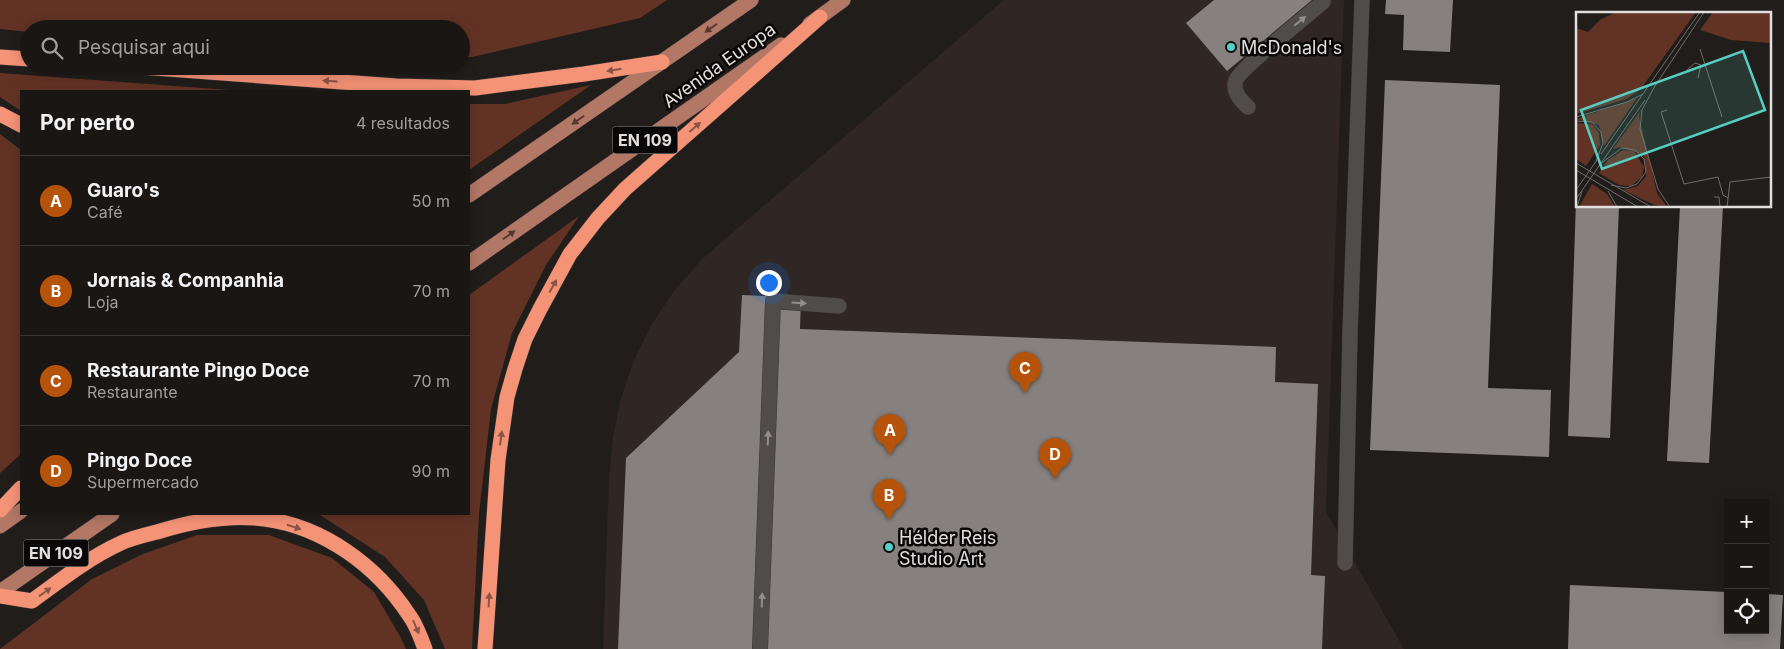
<!DOCTYPE html>
<html lang="pt">
<meta charset="utf-8">
<style>
:root{--surface:#191614;--page:#221f1d;--text:#f1f3f6;--muted:#9f9fa0;--line:#373534;--accent:#b45309}
body{margin:0;font-family:Inter,sans-serif;background:var(--page);color:var(--text)}
.controls{position:absolute;right:15px;bottom:15px;display:grid;overflow:hidden;border-radius:0px;box-shadow:0 2px 12px #0003}
.controls button{width:45px;height:45px;display:grid;place-items:center;padding:0;border:0;border-bottom:1px solid var(--line);background:var(--surface);color:var(--text);font:25px sans-serif}
.you{position:absolute;left:768px;top:282px;width:18px;height:18px;margin:-12px;border:4px solid #fff;border-radius:50%;background:#1a73e8;box-shadow:0 0 0 8px #1a73e833}
.badge{display:grid;place-items:center;width:32px;height:32px;border-radius:50%;background:var(--accent);color:#fff;font-size:16px;font-weight:700}
.pin{position:absolute;translate:-50% -41px;filter:drop-shadow(0 1px 2px #0008)}
.pin::after{content:'';position:absolute;top:26px;width:18px;height:15px;background:inherit;clip-path:polygon(0 0,100% 0,50% 100%)}
.list{margin:0;padding:0;list-style:none}
h2{display:flex;justify-content:space-between;align-items:center;height:65px;margin:0;padding:0 20px;font-size:21px}
h2 small{font-size:16px;font-weight:400;color:var(--muted)}
.list li{display:grid;grid-template-columns:32px 1fr auto;gap:15px;align-items:center;box-sizing:border-box;height:90px;padding:0 20px;border-top:1px solid var(--line)}
.list b{display:block;font-size:19px;white-space:nowrap}
.list p{margin:0;font-size:16px;white-space:nowrap;color:var(--muted)}
.list em{font-size:16px;font-style:normal;color:var(--muted)}
.icon{flex:none;width:28px;height:28px;fill:none;stroke:currentColor;stroke-width:2;stroke-linecap:round;stroke-linejoin:round}
.map{position:relative;flex:none;width:1784px;height:649px;overflow:hidden}
.search{position:absolute;background:var(--surface);box-shadow:0 2px 12px #0003;left:20px;top:20px;width:450px;height:55px;display:flex;align-items:center;gap:12px;box-sizing:border-box;padding:0 18px;border-radius:28px;color:var(--muted);font-size:19px}
.panel{position:absolute;background:var(--surface);box-shadow:0 2px 12px #0003;left:20px;top:90px;width:450px;height:425px;border-radius:0px}
.map>svg:first-child{display:block}
.built{fill:#302623}
.green{fill:#623325}
.building{fill:#86817f}
.lines{fill:none;stroke-linecap:round;stroke-linejoin:round}
.minor-casing{stroke:#393736;stroke-width:16}
.major-casing{stroke:#393736;stroke-width:16}
.highway-casing{stroke:#393736;stroke-width:16}
.minor{stroke:#504c4a;stroke-width:15}
.major{stroke:#b37765;stroke-width:15}
.highway{stroke:#f59377;stroke-width:15}
.oneway{fill:#918e8d}
.oneway2{fill:#553931}
.oneway3{fill:#8b5445}
.poi-dot{fill:#56cec3;stroke:#090707;stroke-width:2}
.labels{text-anchor:middle;dominant-baseline:central;stroke-width:5;stroke-linejoin:round;paint-order:stroke}
.shield{fill:#090707;stroke:#a09e9e;stroke-width:1}
.shield-label{font-size:16px;font-weight:bold;fill:#e1dfde}
.poi-label{font-size:18px;fill:#e1dfde;stroke:#090707;text-anchor:start}
.street-label{font-size:18px;fill:#e1dfde;stroke:#090707}
.inset-road{fill:none;stroke:#6e6b69;stroke-width:1}
.view{fill:#56cec3;fill-opacity:0.15;stroke:#56cec3;stroke-width:2.5}
.inset-edge{fill:none;stroke:#e1dfde;stroke-width:2.5}
</style>
<div class="map">
<svg width="1784" height="649" viewBox="0 0 1784 649">
<rect width="100%" height="100%" fill="#211d1b"/>
<polygon class="built" points="1004,0 1344,0 1326,512 1404,649 603,649 609,477 613,438 620,402 632,365 650,327 674,291 702,259"/>
<g class="green">
<polygon points="0,0 667,0 640,18 472,57 461,57 461,29 29,29 29,32 0,29"/>
<polygon points="0,73 243,91 21,91 21,111 0,97"/>
<polygon points="591,85 469,170 469,104 505,104"/>
<polygon points="0,134 21,150 21,454 0,473"/>
<polygon points="579,216 546,265 512,333 491,409 479,514 472,649 445,649 424,600 385,557 320,515 315,514 469,514 469,295"/>
<polygon points="197,535 269,535 332,558 374,592 401,638 406,649 0,649 92,579 143,554"/>
</g>
<g class="building">
<polygon points="1214,0 1312,0 1227,71 1186,23"/>
<polygon points="1386,0 1453,0 1450,52 1403,50 1404,15 1385,14"/>
<polygon points="1385,80 1500,85 1488,388 1551,390 1549,457 1370,450"/>
<polygon points="1576,201 1578,201 1578,206 1619,206 1610,438 1568,436"/>
<polygon points="1680,206 1723,206 1709,463 1667,461"/>
<polygon points="742,295 801,298 800,329 1276,347 1275,382 1318,384 1311,575 1325,576 1322,649 618,649 626,458 739,352"/>
<polygon points="1570,585 1728,592 1728,630 1765,630 1765,594 1783,595 1780,649 1568,649"/>
</g>
<g class="lines">
<defs>
<g id="minor">
<path d="M1248 107C1240 100 1232 91 1236 80 1240 69 1309 14 1323 2V0"/>
<polyline points="1345,563 1350,333 1362,0"/>
<polyline points="760,649 773,301 839,306"/>
</g>
<g id="major">
<polyline points="810,24 843,0"/>
<polyline points="469,195 751,0"/>
<polyline points="469,263 781,45"/>
<polyline points="0,526 21,511"/>
<polyline points="0,592 112,514"/>
</g>
<g id="highway">
<polyline points="0,57 29,59"/>
<polyline points="127,66 396,86 475,88 584,74 662,62"/>
<polyline points="0,114 21,125"/>
<polyline points="0,510 21,488"/>
<path d="M0 596 32 601C59 581 90 557 121 543 132 538 145 535 157 532 192 521 228 514 265 519 324 527 377 566 409 615 416 624 421 638 425 649"/>
<polyline points="485,649 498,460 507,397 515,369 525,339 540,309 570,254 598,218 625,189 820,17"/>
</g>
</defs>
<use href="#minor" class="minor-casing"/>
<use href="#major" class="major-casing"/>
<use href="#highway" class="highway-casing"/>
<use href="#minor" class="minor"/>
<use href="#major" class="major"/>
<use href="#highway" class="highway"/>
</g>
<defs><path id="oneway-solid" d="M-6-.8H1V-3.2L6.5 0L1 3.2V.8H-6Z" transform="scale(1.25)"/></defs>
<g class="oneway">
<use href="#oneway-solid" transform="translate(1300 21) rotate(-40)"/>
<use href="#oneway-solid" transform="translate(799 303) rotate(4)"/>
<use href="#oneway-solid" transform="translate(768 438) rotate(-88)"/>
<use href="#oneway-solid" transform="translate(762 600) rotate(-88)"/>
</g>
<g class="oneway2">
<use href="#oneway-solid" transform="translate(711 28) rotate(145)"/>
<use href="#oneway-solid" transform="translate(578 120) rotate(145)"/>
<use href="#oneway-solid" transform="translate(509 235) rotate(-35)"/>
</g>
<g class="oneway3">
<use href="#oneway-solid" transform="translate(614 70) rotate(171)"/>
<use href="#oneway-solid" transform="translate(330 81) rotate(-176)"/>
<use href="#oneway-solid" transform="translate(695 127) rotate(-41)"/>
<use href="#oneway-solid" transform="translate(553 286) rotate(-61)"/>
<use href="#oneway-solid" transform="translate(501 438) rotate(-82)"/>
<use href="#oneway-solid" transform="translate(294 527) rotate(18)"/>
<use href="#oneway-solid" transform="translate(45 592) rotate(-36)"/>
<use href="#oneway-solid" transform="translate(489 600) rotate(-86)"/>
<use href="#oneway-solid" transform="translate(416 627) rotate(66)"/>
</g>
<g class="poi-dot">
<circle cx="1231" cy="47" r="5"/>
<circle cx="889" cy="547" r="5"/>
</g>
<g class="labels">
<g class="shield">
<rect x="612.5" y="126.5" width="65" height="27" rx="4"/>
<rect x="23.5" y="539.5" width="65" height="27" rx="4"/>
</g>
<g class="shield-label">
<text x="645" y="140">EN 109</text>
<text x="56" y="553">EN 109</text>
</g>
<g class="poi-label">
<text x="1241" y="47">McDonald's</text>
<text x="899" y="537">Hélder Reis<tspan x="899" dy="21">Studio Art</tspan></text>
</g>
<g class="street-label">
<text transform="translate(719 65) rotate(-35)">Avenida Europa</text>
</g>
</g>
<g transform="translate(1576 12)">
<rect width="195" height="195" fill="#211d1b"/>
<path d="M41 0H120L64 78 50 87 0 102V16L12 20 25 7ZM137 0H195V31L155 28 124 18ZM61 86 28 134 23 113 0 107ZM65 98 63 104 81 181 91 195 79 193 47 178 62 174 70 164 68 143 44 135 37 137ZM0 111 16 112 23 121 24 133 10 154 0 147ZM47 138 58 139 68 155 66 165 55 174 43 173 23 161 32 148ZM16 172 31 182 39 195H3Z" fill="#623325"/>
<path class="inset-road" d="M124 37 146 105M111 58 119 51 125 53 122 66M80 72 66 98 64 117 82 177 94 195M79 74 128 0M91 98 85 100 108 172 142 165 147 183 152 186M0 105 51 90 67 82M0 109 16 110 25 120 27 131 20 149M25 142 124 0M0 151 75 195M24 152 46 136 59 138 68 147 70 160 61 172 50 176 35 173M0 158 62 195M0 178 21 148M32 179 41 195M138 185H143L144 195M0 187 69 88M1 195 6 179M151 195 154 170 195 165"/>
<path class="view" d="M167 39 189 98 26 157 5 98Z"/>
<rect width="195" height="195" class="inset-edge"/>
</g>
</svg>
<div class="controls">
<button>+</button>
<button>−</button>
<button><svg class="icon" aria-label="locate" viewBox="0 0 24 24"><circle cx="12" cy="12" r="6"/><path d="M12 2v4M12 18v4M2 12h4M18 12h4"/></svg></button>
</div>
<div class="you"></div>
<div class="pin badge" style="left:890px;top:455px">A</div>
<div class="pin badge" style="left:889px;top:520px">B</div>
<div class="pin badge" style="left:1025px;top:393px">C</div>
<div class="pin badge" style="left:1055px;top:479px">D</div>
<div class="search"><svg class="icon" aria-label="search" viewBox="0 0 24 24"><circle cx="10" cy="10" r="6"/><path d="M15 15l6 6"/></svg>Pesquisar aqui</div>
<section class="panel">
<h2>Por perto<small>4 resultados</small></h2>
<ul class="list">
<li><span class="badge">A</span><div><b>Guaro's</b><p>Café</p></div><em>50 m</em></li>
<li><span class="badge">B</span><div><b>Jornais &amp; Companhia</b><p>Loja</p></div><em>70 m</em></li>
<li><span class="badge">C</span><div><b>Restaurante Pingo Doce</b><p>Restaurante</p></div><em>70 m</em></li>
<li><span class="badge">D</span><div><b>Pingo Doce</b><p>Supermercado</p></div><em>90 m</em></li>
</ul>
</section>
</div>
